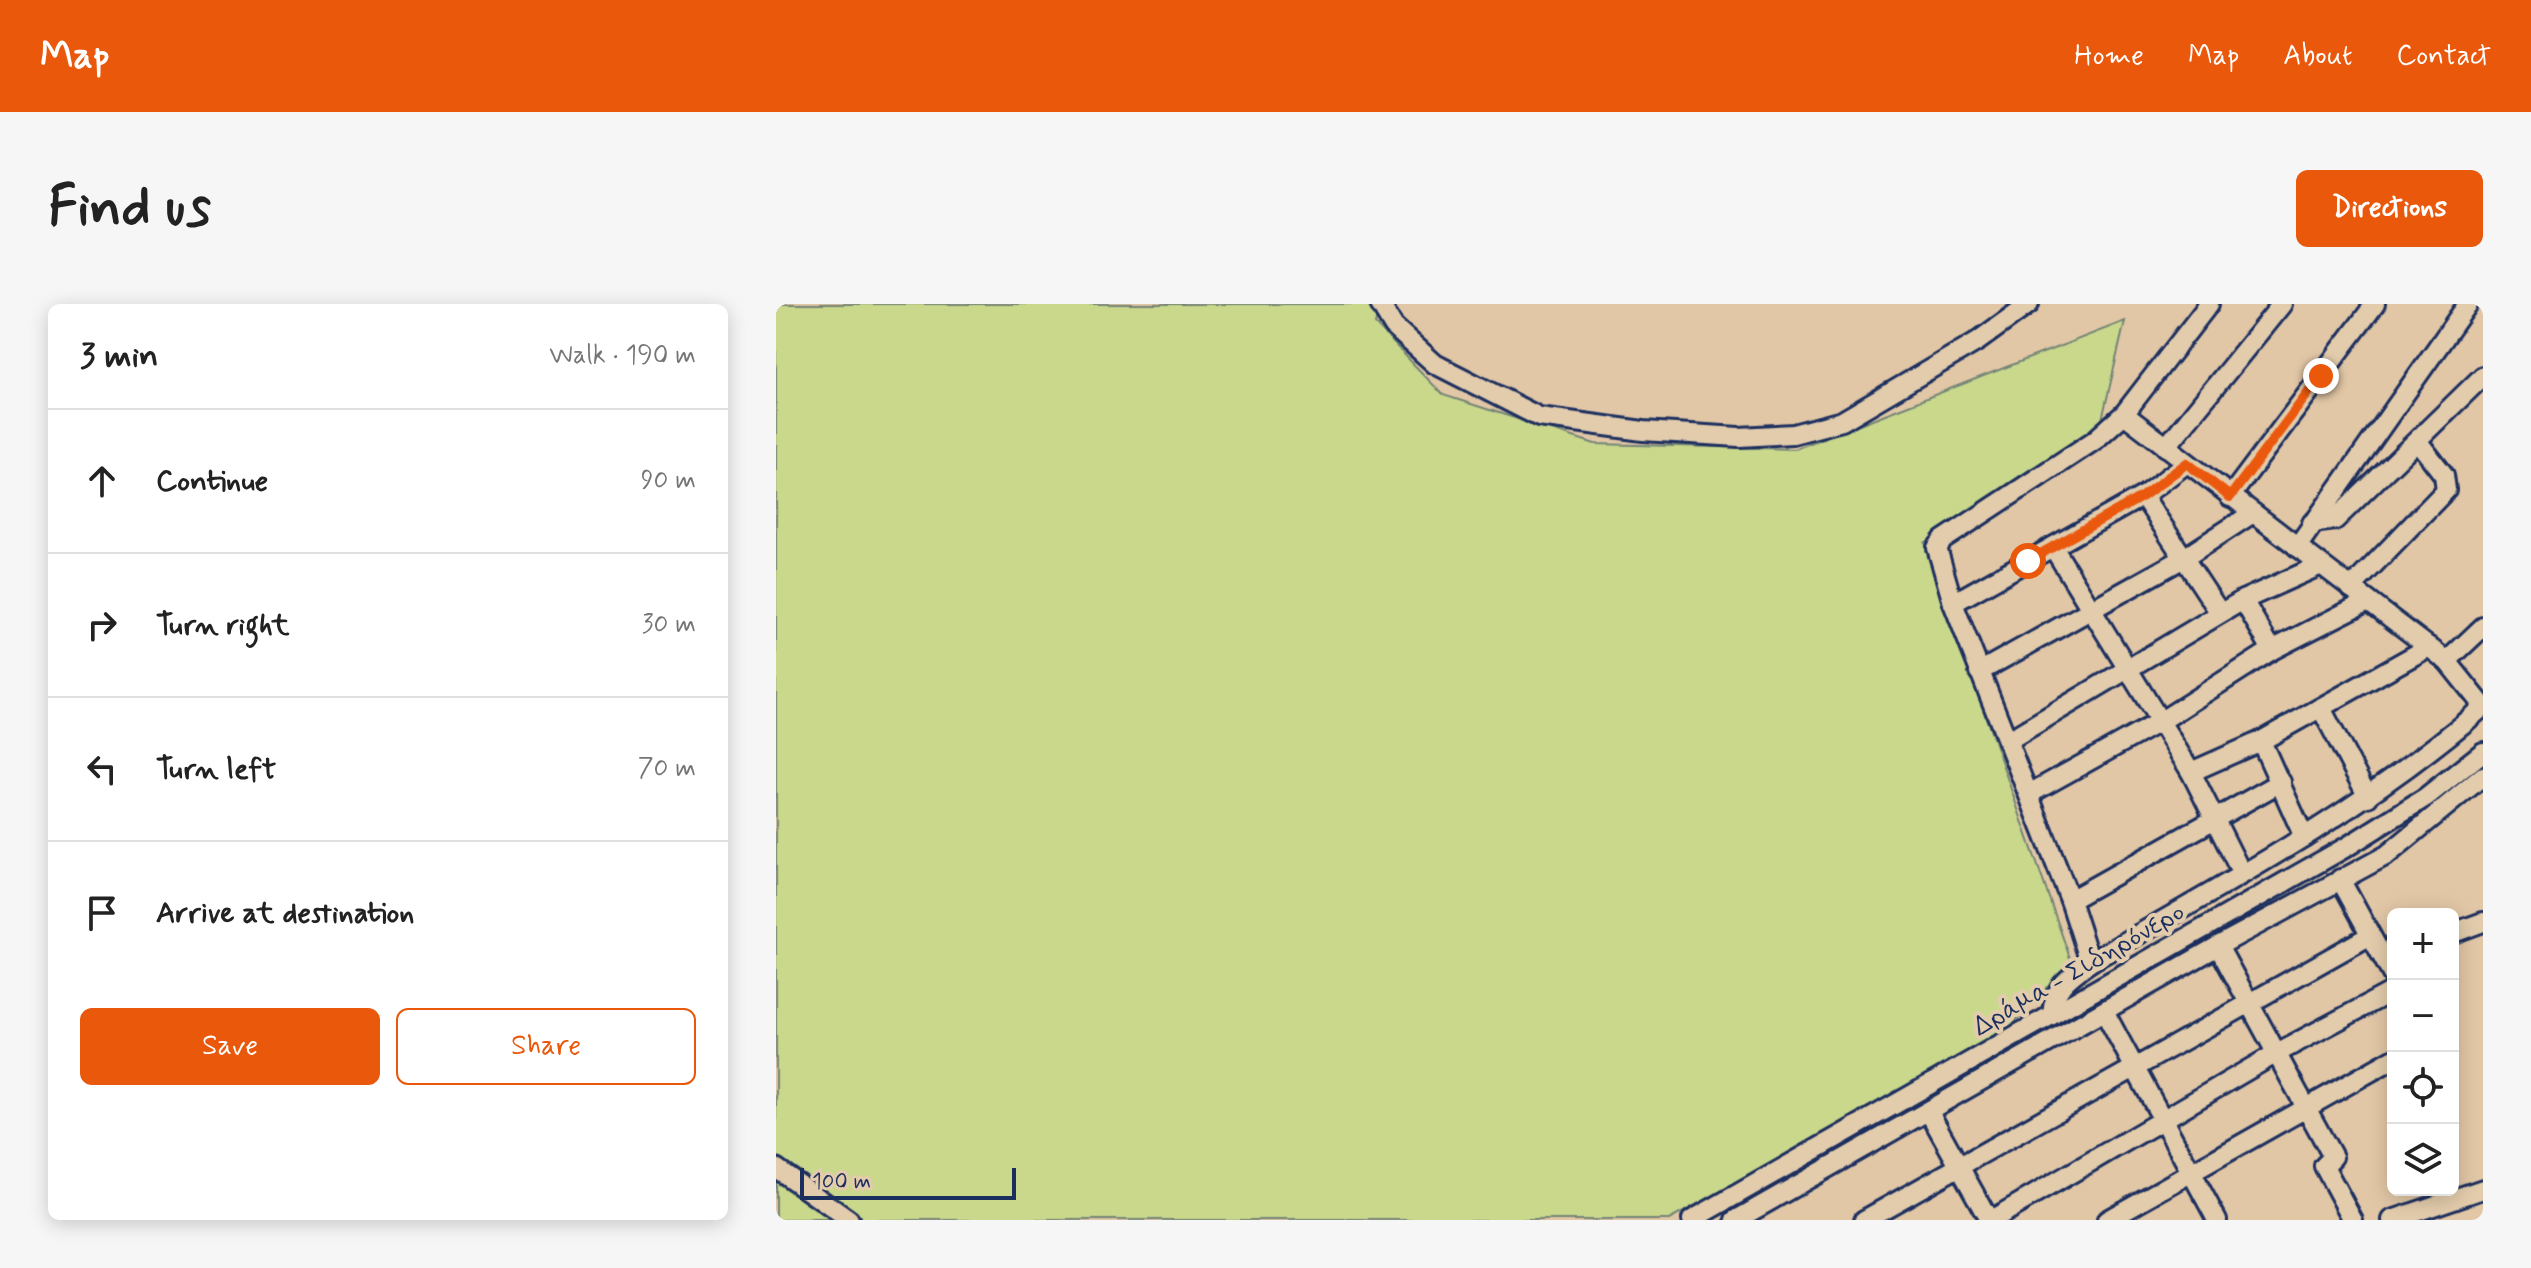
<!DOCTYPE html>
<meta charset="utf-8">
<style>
:root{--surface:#fff;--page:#f6f6f6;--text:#222;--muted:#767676;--line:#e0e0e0;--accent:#ea580c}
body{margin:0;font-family:Mynerve,sans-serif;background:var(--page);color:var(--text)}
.controls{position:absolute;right:24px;bottom:24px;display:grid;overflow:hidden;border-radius:12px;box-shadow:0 4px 20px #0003}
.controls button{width:72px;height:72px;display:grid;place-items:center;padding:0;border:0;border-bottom:2px solid var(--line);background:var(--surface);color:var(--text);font:40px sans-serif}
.scale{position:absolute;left:24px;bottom:20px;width:216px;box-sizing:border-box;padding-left:8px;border:4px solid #1b2f5e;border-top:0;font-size:22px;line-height:28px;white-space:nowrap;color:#1b2f5e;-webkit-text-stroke:6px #e3ccac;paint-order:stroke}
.stop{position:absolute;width:24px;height:24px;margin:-18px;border:6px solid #ea580c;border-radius:50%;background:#fff}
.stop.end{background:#ea580c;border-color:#fff;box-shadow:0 2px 8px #0008}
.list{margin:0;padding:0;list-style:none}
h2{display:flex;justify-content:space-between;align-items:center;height:104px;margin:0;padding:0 32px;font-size:34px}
h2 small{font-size:26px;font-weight:400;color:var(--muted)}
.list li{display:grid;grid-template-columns:52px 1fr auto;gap:24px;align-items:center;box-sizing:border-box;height:144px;padding:0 32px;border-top:2px solid var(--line)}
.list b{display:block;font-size:30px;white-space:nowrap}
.list em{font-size:26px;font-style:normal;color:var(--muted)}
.actions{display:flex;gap:16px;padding:24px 32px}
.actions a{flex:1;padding:18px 0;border:2px solid var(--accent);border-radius:12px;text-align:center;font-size:28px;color:var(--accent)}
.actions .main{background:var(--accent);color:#fff}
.icon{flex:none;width:44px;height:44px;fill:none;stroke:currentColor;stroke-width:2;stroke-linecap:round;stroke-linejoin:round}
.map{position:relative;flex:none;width:1707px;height:916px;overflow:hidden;border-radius:12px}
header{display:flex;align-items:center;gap:48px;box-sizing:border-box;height:112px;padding:0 40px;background:var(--accent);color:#fff}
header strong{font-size:38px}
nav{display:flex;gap:44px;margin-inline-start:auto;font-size:28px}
.intro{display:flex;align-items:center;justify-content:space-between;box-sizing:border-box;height:192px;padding:0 48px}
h1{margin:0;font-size:56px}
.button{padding:20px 36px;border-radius:12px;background:var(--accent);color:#fff;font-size:28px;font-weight:700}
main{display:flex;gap:48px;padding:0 48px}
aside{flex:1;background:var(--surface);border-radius:12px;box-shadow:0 4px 20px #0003}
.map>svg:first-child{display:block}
.green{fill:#cad88c;stroke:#728475;stroke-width:2}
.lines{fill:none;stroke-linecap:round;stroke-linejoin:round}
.minor-casing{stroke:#1b2f5e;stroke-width:24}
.minor{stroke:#e3ccac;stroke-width:18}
.route{stroke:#ea580c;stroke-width:10}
.labels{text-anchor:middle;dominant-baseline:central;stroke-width:8;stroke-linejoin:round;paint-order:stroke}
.street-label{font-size:26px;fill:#1b2f5e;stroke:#e3ccac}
</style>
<header>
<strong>Map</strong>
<nav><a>Home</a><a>Map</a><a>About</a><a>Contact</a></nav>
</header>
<div class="intro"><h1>Find us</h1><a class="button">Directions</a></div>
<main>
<aside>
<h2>3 min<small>Walk · 190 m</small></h2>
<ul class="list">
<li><svg class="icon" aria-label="ahead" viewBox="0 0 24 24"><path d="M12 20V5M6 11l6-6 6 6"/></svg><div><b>Continue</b></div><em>90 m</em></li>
<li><svg class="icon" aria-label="right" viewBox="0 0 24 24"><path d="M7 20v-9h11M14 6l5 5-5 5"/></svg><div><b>Turn right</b></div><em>30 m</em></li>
<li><svg class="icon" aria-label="left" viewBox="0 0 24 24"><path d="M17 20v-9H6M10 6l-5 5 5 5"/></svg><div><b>Turn left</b></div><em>70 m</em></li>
<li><svg class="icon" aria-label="arrive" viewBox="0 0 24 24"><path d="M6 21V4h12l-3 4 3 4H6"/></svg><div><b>Arrive at destination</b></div></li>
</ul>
<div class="actions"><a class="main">Save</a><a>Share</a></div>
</aside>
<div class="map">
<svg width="1707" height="916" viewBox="0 0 1707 916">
<rect width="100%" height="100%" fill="#e2c7a6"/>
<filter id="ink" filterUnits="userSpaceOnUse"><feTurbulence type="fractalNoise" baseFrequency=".0125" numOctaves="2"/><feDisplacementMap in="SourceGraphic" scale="16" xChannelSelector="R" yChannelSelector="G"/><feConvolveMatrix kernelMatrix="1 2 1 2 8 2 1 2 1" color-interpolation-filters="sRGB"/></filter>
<g filter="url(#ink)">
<polygon class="green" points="0,0 605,0 599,20 667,91 819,140 1019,145 1349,17 1325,120 1149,239 1295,657 1233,724 1213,736 1110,798 893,916 0,916"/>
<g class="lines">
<defs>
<g id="minor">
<polyline points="604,0 618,23 659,60 763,113 867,127 963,133 1017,130 1066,117 1202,37 1253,0"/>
<polyline points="1348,110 1671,357 1707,402"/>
<polyline points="1390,143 1506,0"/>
<polyline points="1367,192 1444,309"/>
<polyline points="1454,193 1599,0"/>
<polyline points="1536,219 1559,216 1707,72"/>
<polyline points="1277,243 1415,468"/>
<polyline points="1521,243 1692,0"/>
<polyline points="1575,284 1670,186 1668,171 1643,139"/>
<polyline points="1467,296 1496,346"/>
<polyline points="1177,299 1367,192 1411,159"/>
<polyline points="1671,357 1707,323"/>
<polyline points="1203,368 1408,254 1477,209"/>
<polyline points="1545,404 1592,493"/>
<polyline points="1231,437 1467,296 1545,261"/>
<polyline points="1485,437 1528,533"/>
<polyline points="1253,490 1385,417 1496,346 1592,297"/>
<polyline points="1466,570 1415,468 1485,437 1653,343"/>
<polyline points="1564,575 1617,672"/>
<polyline points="1294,596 1505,478"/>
<polyline points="1677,629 1707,618"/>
<polyline points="1442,642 1557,853 1548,862 1577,916"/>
<polyline points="1314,658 1294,596 1177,299 1161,244 1167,236 1319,136 1348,110 1433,0"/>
<polyline points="1328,707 1441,916"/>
<path d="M1276 711C1278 682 1292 674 1314 658 1450 580 1588 506 1707 403"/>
<polyline points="1153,808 1213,916"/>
<polyline points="0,864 73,916"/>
<polyline points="916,916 1572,542 1650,493 1707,448"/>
<polyline points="960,916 1442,642 1611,551 1707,472"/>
<polyline points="1088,916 1593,632"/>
<polyline points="1215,916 1499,750 1617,687"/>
<polyline points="1331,916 1617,755"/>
<polyline points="1616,916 1707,885"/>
</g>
</defs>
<use href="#minor" class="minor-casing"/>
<use href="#minor" class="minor"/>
</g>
</g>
<g class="lines" filter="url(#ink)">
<polyline class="route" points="1252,257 1367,192 1411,159 1454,193 1545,72"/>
</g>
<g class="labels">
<g class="street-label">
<text transform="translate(1303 666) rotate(-30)">Δράμα - Σιδηρόνερο</text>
</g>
</g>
</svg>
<div class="controls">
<button>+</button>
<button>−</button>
<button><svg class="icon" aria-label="locate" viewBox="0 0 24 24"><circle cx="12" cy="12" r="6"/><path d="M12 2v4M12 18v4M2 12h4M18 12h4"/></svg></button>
<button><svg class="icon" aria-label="layers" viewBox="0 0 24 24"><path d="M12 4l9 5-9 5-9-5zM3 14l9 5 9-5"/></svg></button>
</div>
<div class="scale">100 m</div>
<div class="stop" style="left:1252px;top:257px"></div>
<div class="stop end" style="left:1545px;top:72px"></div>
</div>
</main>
